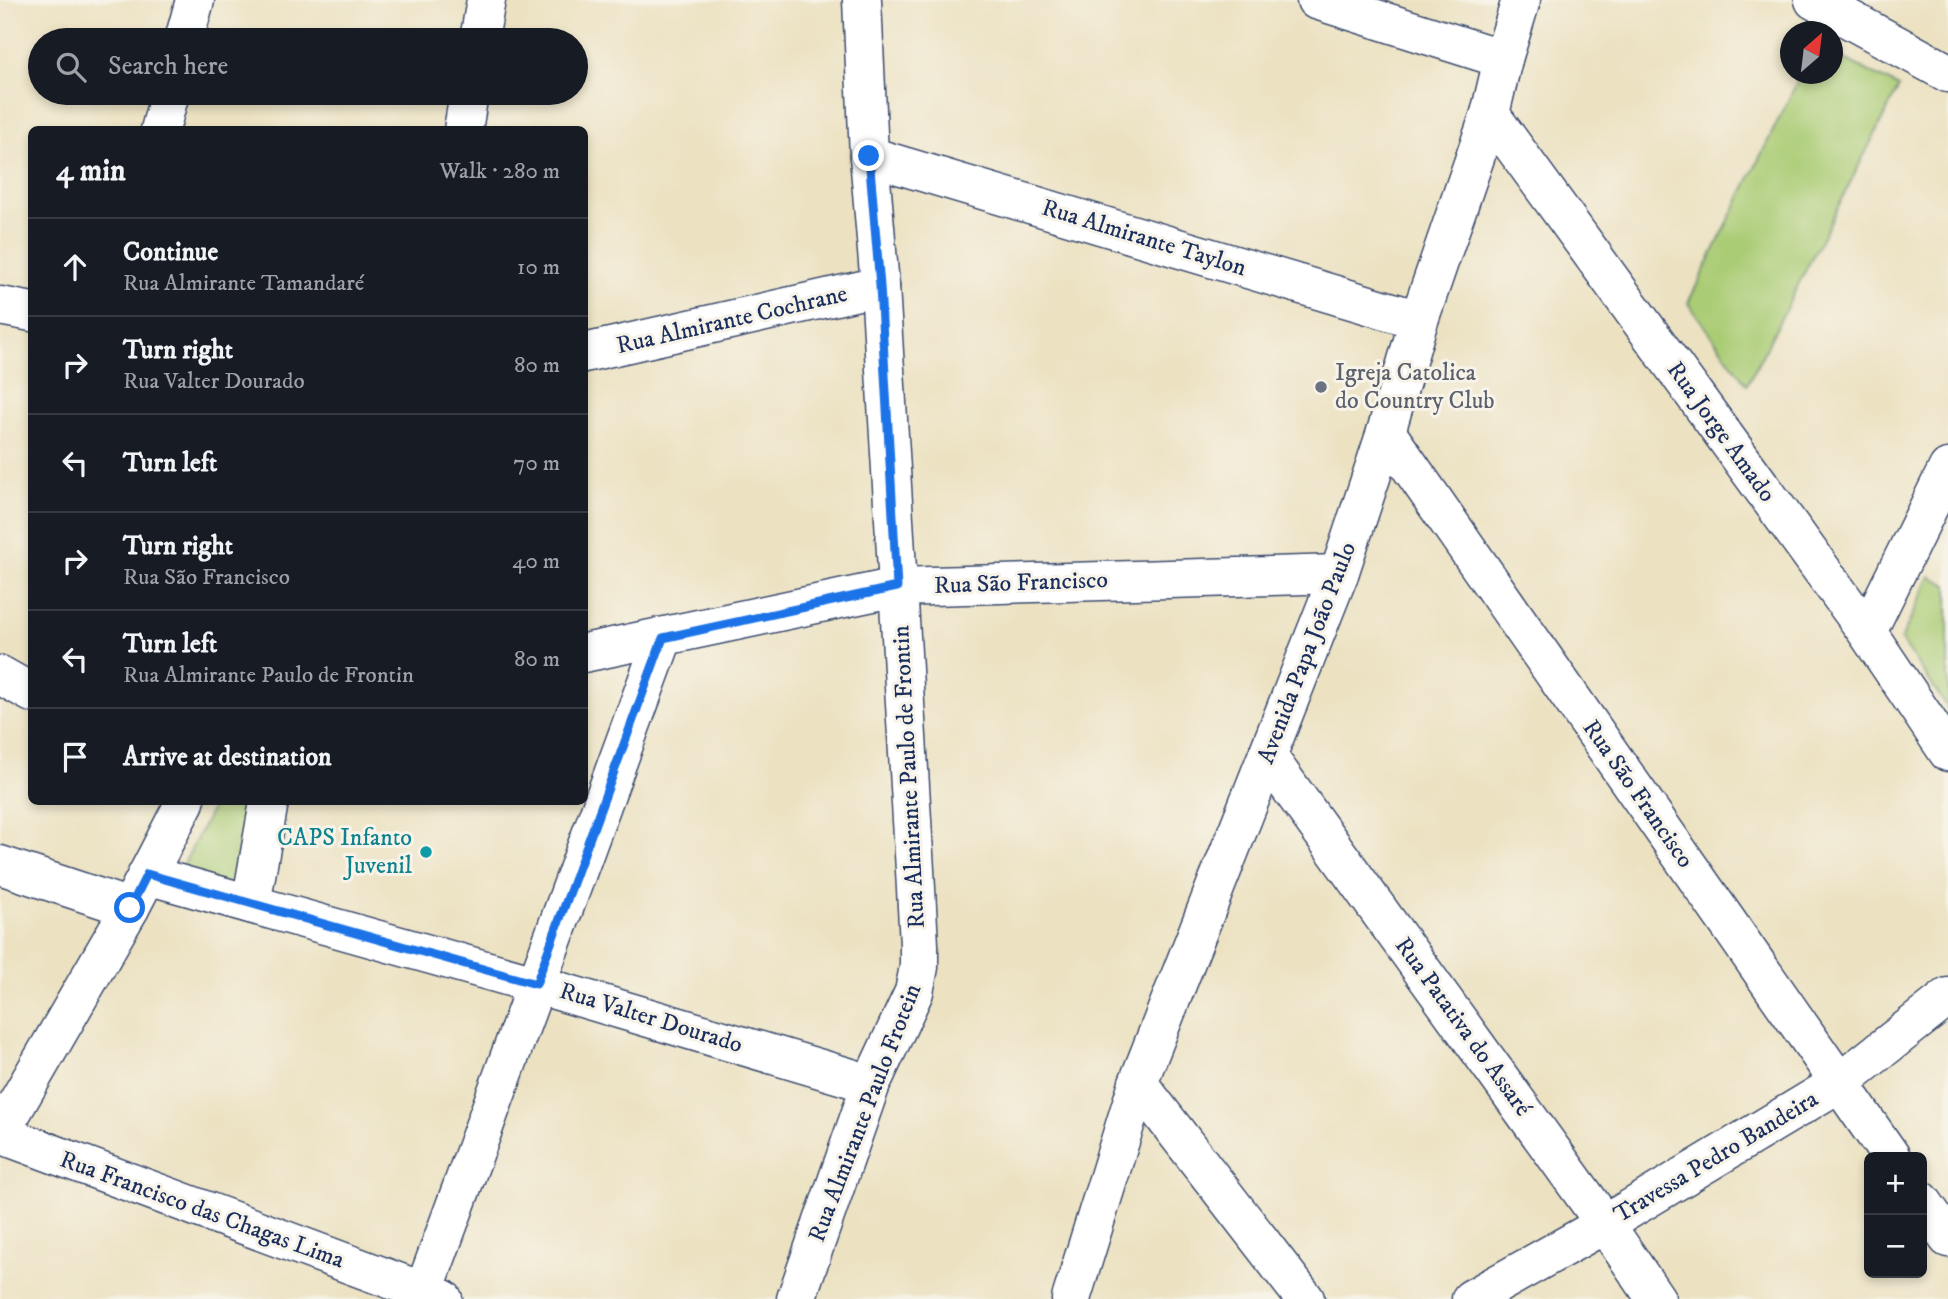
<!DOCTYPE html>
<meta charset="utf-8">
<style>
:root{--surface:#171b24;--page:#20242c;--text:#f1f3f6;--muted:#9ea1a6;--line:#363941}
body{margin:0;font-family:"IM FELL DW Pica",serif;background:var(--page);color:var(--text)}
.controls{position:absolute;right:21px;bottom:21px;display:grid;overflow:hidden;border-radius:10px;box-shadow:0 4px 10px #0003}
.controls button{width:63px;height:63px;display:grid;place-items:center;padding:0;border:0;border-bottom:2px solid var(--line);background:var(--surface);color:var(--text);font:35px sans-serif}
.compass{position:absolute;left:1780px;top:21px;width:63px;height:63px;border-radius:50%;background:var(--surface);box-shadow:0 4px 10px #0003;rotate:28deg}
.stop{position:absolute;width:21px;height:21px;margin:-16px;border:5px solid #1a73e8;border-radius:50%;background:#fff}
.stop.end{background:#1a73e8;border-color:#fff;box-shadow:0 2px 7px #0008}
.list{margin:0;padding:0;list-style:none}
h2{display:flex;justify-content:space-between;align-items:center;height:91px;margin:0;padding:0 28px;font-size:30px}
h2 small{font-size:23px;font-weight:400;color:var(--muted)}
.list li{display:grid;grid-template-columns:46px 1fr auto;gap:21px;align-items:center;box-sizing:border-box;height:98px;padding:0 28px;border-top:2px solid var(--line)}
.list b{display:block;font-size:26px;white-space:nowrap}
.list p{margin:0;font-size:23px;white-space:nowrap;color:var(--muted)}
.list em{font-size:23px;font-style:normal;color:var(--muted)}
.icon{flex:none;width:38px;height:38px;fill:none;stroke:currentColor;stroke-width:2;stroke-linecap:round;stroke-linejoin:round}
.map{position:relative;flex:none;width:1948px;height:1299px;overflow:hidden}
.search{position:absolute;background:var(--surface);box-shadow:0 4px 10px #0003;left:28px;top:28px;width:560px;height:77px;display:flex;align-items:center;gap:18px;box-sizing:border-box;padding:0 24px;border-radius:38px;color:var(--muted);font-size:26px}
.panel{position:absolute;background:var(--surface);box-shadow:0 4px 10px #0003;left:28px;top:126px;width:560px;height:679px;border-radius:10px}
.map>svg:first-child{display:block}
.green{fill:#aacc75;stroke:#627e6a;stroke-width:2}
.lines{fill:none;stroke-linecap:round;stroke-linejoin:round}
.minor-casing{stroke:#3a4a6d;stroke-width:41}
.minor{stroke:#fff;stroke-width:38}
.route{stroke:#1a73e8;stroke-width:9}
.worship-dot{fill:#6b7280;stroke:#f7f3e8;stroke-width:2.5}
.culture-dot{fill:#0f9aa8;stroke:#f7f3e8;stroke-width:2.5}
.labels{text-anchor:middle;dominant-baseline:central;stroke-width:6;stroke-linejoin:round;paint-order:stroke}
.street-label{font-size:24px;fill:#1b2f5e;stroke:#f7f3e8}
.worship-label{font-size:24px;fill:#5b616d;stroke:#f7f3e8;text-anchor:start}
.culture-label{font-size:24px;fill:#0d838f;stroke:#f7f3e8;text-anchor:end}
</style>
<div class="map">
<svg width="1948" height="1299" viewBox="0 0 1948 1299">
<rect width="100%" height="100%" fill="#f7f3e8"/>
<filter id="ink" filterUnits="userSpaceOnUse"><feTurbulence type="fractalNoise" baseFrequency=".0143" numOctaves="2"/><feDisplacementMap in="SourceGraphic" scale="14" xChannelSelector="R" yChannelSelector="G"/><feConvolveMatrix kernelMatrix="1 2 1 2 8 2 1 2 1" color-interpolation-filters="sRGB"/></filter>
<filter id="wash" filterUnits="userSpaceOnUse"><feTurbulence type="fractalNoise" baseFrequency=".00686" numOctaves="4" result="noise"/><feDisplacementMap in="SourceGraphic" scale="28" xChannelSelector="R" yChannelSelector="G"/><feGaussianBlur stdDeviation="1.57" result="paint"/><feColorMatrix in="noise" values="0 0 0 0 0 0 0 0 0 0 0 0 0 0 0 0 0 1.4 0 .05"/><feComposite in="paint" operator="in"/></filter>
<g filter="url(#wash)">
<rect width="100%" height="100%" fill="#ece2c2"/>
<g class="green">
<polygon points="1833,53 1899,87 1747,385 1688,303 1801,74 1832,74"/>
<polygon points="1930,576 1948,585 1948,708 1901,640"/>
<polygon points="215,802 253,802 242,895 177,878"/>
</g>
</g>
<g filter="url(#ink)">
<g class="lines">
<defs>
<g id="minor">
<polyline points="1316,0 1503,59"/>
<polyline points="1814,0 1948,73"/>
<polyline points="184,40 195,0"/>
<polyline points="479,40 486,0"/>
<polyline points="1490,114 1867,632 1948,752"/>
<polyline points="160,130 170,93"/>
<polyline points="463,130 469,93"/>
<polyline points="869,156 1419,320"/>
<polyline points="0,306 32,312"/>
<polyline points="584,353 880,286"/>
<polyline points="1386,432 1891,1157"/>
<polyline points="1867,632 1948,468"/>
<polyline points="584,653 897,587 1339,574"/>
<polyline points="0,675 32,693"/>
<polyline points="1268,757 1605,1224 1656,1299"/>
<polyline points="0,865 130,908"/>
<polyline points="147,875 535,984 871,1084"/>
<polyline points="251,904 269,802"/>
<polyline points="1138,1083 1305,1299"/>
<polyline points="0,1133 130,908 185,802"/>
<polyline points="0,1134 443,1299"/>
<polyline points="1922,1201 1948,1238"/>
<polyline points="421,1299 663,638"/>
<polyline points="796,1299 871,1084 914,992 919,967 919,945 915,870 880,286 869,156 862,0"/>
<polyline points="1071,1299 1138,1083 1339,574 1386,432 1419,320 1490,114 1503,59 1521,0"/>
<polyline points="1471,1299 1605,1224 1839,1083 1948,997"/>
</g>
</defs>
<use href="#minor" class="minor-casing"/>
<use href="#minor" class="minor"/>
</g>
</g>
<g class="lines" filter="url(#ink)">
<polyline class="route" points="130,908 147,874 536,984 663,638 897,587 880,286 869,156"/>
</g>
<circle class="worship-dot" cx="1321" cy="387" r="7"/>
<circle class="culture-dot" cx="426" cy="852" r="7"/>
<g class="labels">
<g class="street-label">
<text transform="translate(1144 238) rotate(17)">Rua Almirante Taylon</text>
<text transform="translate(732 320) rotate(-13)">Rua Almirante Cochrane</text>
<text transform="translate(1721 432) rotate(54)">Rua Jorge Amado</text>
<text transform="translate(1021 583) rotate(-2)">Rua São Francisco</text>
<text transform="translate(1307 653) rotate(-69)">Avenida Papa João Paulo</text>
<text transform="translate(909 777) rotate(-93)">Rua Almirante Paulo de Frontin</text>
<text transform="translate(1638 794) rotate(55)">Rua São Francisco</text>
<text transform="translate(651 1018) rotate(17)">Rua Valter Dourado</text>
<text transform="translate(1463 1027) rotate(54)">Rua Patativa do Assaré</text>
<text transform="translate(865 1113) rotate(-69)">Rua Almirante Paulo Frotein</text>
<text transform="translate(1716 1157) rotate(-31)">Travessa Pedro Bandeira</text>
<text transform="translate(202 1210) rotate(20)">Rua Francisco das Chagas Lima</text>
</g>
<g class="worship-label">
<text x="1335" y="373">Igreja Catolica<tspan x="1335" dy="28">do Country Club</tspan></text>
</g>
<g class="culture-label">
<text x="412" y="838">CAPS Infanto<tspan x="412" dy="28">Juvenil</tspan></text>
</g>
</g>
</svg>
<div class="controls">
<button>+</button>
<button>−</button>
</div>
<svg class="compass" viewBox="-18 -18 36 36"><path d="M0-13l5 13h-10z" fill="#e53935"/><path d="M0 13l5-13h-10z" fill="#9ea1a6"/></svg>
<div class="stop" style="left:130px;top:908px"></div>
<div class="stop end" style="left:869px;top:156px"></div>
<div class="search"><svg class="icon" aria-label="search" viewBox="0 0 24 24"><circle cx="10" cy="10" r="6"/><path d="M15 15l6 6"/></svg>Search here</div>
<section class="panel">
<h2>4 min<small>Walk · 280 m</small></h2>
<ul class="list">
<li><svg class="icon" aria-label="ahead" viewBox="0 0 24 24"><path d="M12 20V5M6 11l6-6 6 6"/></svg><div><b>Continue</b><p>Rua Almirante Tamandaré</p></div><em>10 m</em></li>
<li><svg class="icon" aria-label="right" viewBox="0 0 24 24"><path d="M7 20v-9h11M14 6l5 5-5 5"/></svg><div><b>Turn right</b><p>Rua Valter Dourado</p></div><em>80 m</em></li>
<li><svg class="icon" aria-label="left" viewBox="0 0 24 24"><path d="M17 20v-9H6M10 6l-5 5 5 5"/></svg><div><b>Turn left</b></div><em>70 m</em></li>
<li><svg class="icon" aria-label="right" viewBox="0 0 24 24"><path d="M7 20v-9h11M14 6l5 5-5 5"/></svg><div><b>Turn right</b><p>Rua São Francisco</p></div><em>40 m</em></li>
<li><svg class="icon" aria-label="left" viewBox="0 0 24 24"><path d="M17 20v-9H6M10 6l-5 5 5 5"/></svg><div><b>Turn left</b><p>Rua Almirante Paulo de Frontin</p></div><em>80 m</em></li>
<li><svg class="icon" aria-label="arrive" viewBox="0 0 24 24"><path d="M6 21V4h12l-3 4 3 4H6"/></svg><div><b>Arrive at destination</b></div></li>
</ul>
</section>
</div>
